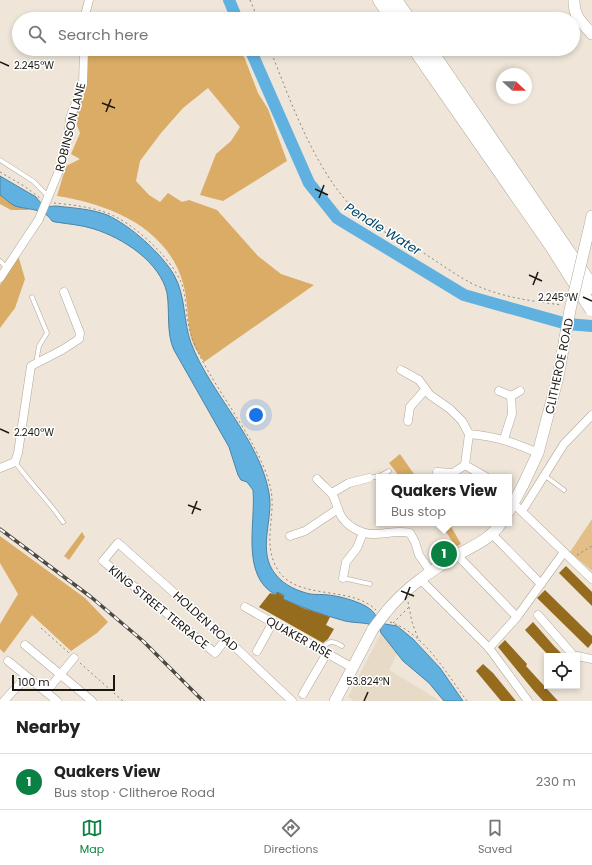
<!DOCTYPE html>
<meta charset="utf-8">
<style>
:root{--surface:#fff;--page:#f2f2f2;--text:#222;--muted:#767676;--line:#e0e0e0;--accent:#0b8043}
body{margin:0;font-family:Poppins,sans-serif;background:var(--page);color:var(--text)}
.controls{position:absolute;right:12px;bottom:12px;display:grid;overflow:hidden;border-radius:0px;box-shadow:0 2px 6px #0003}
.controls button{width:36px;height:36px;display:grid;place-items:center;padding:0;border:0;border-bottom:1px solid var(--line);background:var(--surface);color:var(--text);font:20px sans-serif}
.compass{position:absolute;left:496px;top:68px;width:36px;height:36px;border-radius:50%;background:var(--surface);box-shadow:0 2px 6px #0003;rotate:112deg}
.scale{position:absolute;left:12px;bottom:10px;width:103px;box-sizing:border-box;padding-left:4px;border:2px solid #1b1813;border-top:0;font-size:11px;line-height:14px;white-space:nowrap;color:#1b1813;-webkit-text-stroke:3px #fff;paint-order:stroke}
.you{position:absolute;left:256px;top:415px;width:14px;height:14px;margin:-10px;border:3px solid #fff;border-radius:50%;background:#1a73e8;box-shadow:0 0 0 6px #1a73e833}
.badge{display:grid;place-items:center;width:26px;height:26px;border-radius:50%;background:var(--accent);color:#fff;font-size:13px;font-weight:700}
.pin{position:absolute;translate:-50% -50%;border:2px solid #fff;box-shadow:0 1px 4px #0006}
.popup{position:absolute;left:376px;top:474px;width:136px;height:52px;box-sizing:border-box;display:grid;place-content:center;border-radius:0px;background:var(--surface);filter:drop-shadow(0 1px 3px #0005);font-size:13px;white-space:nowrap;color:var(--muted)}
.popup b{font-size:15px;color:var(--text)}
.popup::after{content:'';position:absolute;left:50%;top:100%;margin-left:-8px;border:8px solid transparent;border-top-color:var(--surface)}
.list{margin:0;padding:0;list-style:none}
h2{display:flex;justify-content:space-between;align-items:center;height:52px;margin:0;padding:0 16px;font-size:17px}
h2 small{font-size:13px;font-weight:400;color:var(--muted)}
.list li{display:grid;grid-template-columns:26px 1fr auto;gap:12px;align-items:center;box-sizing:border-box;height:56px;padding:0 16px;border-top:1px solid var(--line)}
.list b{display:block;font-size:15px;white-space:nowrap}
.list p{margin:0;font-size:13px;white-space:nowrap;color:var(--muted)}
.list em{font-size:13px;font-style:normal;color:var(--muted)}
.icon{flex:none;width:22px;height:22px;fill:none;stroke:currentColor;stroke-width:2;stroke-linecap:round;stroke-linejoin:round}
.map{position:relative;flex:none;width:592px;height:701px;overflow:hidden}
.search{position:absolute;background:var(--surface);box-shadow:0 2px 6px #0003;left:12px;right:12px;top:12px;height:44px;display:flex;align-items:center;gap:10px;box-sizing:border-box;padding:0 14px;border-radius:22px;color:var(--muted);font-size:15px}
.sheet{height:108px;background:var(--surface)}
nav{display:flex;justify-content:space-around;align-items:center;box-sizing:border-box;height:56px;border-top:1px solid var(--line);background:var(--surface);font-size:11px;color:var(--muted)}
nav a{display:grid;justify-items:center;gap:2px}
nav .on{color:var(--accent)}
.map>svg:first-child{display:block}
.built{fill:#e7dac7}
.green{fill:#e3be87}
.forest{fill:#daac65}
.water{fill:#61b1e0;stroke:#4c83a2}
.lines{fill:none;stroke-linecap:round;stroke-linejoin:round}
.river{stroke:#61b1e0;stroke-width:12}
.building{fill:#956b1e}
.lane-casing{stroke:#afa79b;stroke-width:5}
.street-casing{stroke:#afa79b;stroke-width:9}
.secondary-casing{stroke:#afa79b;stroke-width:12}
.highway-casing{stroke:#afa79b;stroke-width:15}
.path{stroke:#8c867c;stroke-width:1;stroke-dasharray:2 3;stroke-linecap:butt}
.lane{stroke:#fff;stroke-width:4}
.street{stroke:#fff;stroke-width:8}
.secondary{stroke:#fff;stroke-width:11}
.highway{stroke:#fff;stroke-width:14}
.rail-casing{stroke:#4d4942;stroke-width:3.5}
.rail{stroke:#fff;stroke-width:2;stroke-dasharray:6;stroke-linecap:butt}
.street-bridge-casing{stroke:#afa79b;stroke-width:9;stroke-linecap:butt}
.secondary-bridge-casing{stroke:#afa79b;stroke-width:12;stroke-linecap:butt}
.highway-bridge-casing{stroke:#afa79b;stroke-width:15;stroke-linecap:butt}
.street-bridge{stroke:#fff;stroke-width:8}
.secondary-bridge{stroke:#fff;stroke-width:11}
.highway-bridge{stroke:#fff;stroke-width:14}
.ticks{fill:none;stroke:#1b1813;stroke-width:1.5}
.labels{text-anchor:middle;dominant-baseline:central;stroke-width:3;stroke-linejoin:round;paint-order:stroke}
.street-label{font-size:12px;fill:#1b1813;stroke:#fff}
.water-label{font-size:13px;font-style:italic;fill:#004665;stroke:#fff}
.ticks-label{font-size:10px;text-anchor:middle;fill:#1b1813;stroke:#fff;stroke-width:3;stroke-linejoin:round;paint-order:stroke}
</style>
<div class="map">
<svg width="592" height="701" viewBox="0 0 592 701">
<rect width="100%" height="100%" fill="#efe6d9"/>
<polygon class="built" points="381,633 397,654 389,670 440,701 354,701 348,697"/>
<polygon class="green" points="592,519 592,571 570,552"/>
<g class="forest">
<path d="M88 49H148L166 52 173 49H239L245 59 258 93 268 109 287 161 223 201 200 195 216 154 231 141 240 127 208 88 183 108 161 133 140 161 136 181 149 195 160 202 168 193 182 202 189 200 217 210 258 256 281 274 314 285 204 362C201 357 197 351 194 346 186 327 189 303 183 283 167 227 109 204 57 196L66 166 80 159 71 154 80 133 77 125 78 103Z"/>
<polygon points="0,195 13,205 30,210 11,210 0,204"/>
<polygon points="18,255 25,279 15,308 0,328 0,285"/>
<polygon points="400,454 416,477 400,477 389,463"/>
<polygon points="440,523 449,523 461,544 456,547"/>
<polygon points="82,532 85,537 69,560 64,556"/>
<polygon points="0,536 85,598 108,622 97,633 71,651 32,615 4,653 0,649 0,624 18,594 0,563"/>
</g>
<path class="water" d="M0 176 36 197C39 201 42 205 47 206 50 207 53 206 56 206 73 208 92 209 107 215 130 225 162 254 174 275 186 296 183 321 191 343 210 393 260 440 269 493 274 520 256 551 276 575 285 586 298 591 310 594 317 595 322 594 328 595 340 596 373 604 376 617L385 624 397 626 413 639 440 668 463 701H444L429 683 403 661 381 633 380 629C368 621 359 624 345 621 323 615 303 608 283 599L284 595 277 592 276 595C240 576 256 523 253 490L247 482 241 480 238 475 229 447 174 350C166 333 170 311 167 293 160 262 123 238 94 229 82 225 68 224 55 222L52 221C44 208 28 210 15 206 10 204 5 198 0 195Z"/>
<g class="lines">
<g class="river">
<polyline points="229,0 237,19"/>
<polyline points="250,49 309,183 337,218 464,295 567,324 592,326"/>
</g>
</g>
<g class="building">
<polygon points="566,566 592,592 592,606 559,573"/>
<polygon points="545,590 592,636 592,643 588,648 537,598"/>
<polygon points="277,592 284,596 283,599 303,608 330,617 326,625 334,629 328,639 323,643 259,607 270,593 276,595"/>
<polygon points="533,622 554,646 564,656 549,656 525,630"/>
<polygon points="505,640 527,664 526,666 558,701 543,701 534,691 498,647"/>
<polygon points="483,664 493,673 516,701 501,701 476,671"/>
</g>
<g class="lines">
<defs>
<g id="lane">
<polyline points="0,160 33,181 48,196"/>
<polyline points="0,261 6,267"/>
<polyline points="32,297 47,333 39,346 36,363"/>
<path d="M15 462C30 483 49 501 63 522"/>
<polyline points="544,475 564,490"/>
<polyline points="369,478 380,476 389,471"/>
<polyline points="343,578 370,584"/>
<path d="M321 650C329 640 332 640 342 646"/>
</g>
<g id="street">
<polyline points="84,19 89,0"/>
<polyline points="46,202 61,166 68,140 70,118 83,84 84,49"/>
<polyline points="0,278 39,219"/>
<path d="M401 370 419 380 430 395 450 409 462 421 469 434C495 436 515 443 538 453"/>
<polyline points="499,391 511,396"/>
<polyline points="408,421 410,407 425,390"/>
<polyline points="504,439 512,414 511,396 520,391"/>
<polyline points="465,465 486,477"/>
<polyline points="0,468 15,462 18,453 31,366 62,350 79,339 80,333 64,292"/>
<polyline points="437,472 453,473 465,465 469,434"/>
<path d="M317 479C322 485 328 489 332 494 336 500 337 508 340 514 346 526 361 534 373 534 386 534 398 530 410 533L415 542 419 555 431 572"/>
<polyline points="332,493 349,483 369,478"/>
<polyline points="513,503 592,579"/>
<polyline points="522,511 564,444 592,415"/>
<polyline points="492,534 541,584"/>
<polyline points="290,536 305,531 338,509"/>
<polyline points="457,555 517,617"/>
<polyline points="343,578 346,562 357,548 363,533"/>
<polyline points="421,580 489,648 528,701"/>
<polyline points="245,607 353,668"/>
<polyline points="538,615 574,656"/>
<polyline points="226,639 215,653 103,561 118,543 233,645 292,701"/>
<polyline points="25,645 92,701"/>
<polyline points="489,648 517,617 564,552"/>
<polyline points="257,651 273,622"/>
<polyline points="577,656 592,659"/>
<polyline points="8,661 57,701"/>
<polyline points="46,692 74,658"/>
<polyline points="303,694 327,653"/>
<polyline points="4,701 26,677"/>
</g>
<g id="secondary">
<path d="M574 0C573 15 582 23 592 34"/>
<polyline points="590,225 592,216"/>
<polyline points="509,511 523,485 538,453 558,377"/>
<path d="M386 612C405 588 431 571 457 555 473 546 491 539 501 523"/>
<polyline points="335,701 373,629"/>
</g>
<g id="highway">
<polyline points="380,0 393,19"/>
<polyline points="395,0 408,19"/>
<polyline points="415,49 552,246 588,303"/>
<polyline points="429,49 592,287"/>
</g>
</defs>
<use href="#lane" class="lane-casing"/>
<use href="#street" class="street-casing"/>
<use href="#secondary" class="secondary-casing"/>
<use href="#highway" class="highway-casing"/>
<g class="path">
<polyline points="250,0 258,19"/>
<path d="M270 49C292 105 319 183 367 221 384 234 405 240 422 252 438 262 454 274 471 283 499 297 531 301 562 305"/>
<polyline points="0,172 24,186 40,198"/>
<path d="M54 203C75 205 100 208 118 218 140 230 171 259 181 282 187 296 185 312 189 327 191 337 196 348 201 358 221 397 257 441 269 482 279 513 260 542 278 570 297 601 351 585 376 610"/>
<polyline points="577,555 592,546"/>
<polyline points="408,602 412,622 419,641"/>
<path d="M390 622C425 634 446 673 467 701"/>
<polyline points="393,623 409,607"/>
<polyline points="41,628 69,653"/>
<polyline points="80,663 123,701"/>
</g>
<use href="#lane" class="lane"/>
<use href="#street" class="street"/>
<use href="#secondary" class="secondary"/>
<use href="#highway" class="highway"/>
<defs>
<polyline id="rail" points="0,529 91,597 143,641 203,701"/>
</defs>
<use href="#rail" class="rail-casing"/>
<use href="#rail" class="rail"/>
<defs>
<polyline id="street-bridge" points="39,219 46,202"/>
<g id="secondary-bridge">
<polyline points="558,377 570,310 590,225"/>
<polyline points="373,629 386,612"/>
</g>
<polyline id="highway-bridge" points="588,303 592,309"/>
</defs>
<use href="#street-bridge" class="street-bridge-casing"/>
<use href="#secondary-bridge" class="secondary-bridge-casing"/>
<use href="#highway-bridge" class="highway-bridge-casing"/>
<use href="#street-bridge" class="street-bridge"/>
<use href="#secondary-bridge" class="secondary-bridge"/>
<use href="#highway-bridge" class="highway-bridge"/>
</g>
<path class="ticks" d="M0 62 9 66M102 103 115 108M106 112 111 99M315 189 328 195M319 198 324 185M529 275 542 281M533 285 538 272M583 297 592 301M0 429 9 433M188 505 201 510M192 514 197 501M401 591 414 596M405 600 410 587M364 701 368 692"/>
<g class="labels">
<g class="street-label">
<text transform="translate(70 127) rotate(-76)">ROBINSON LANE</text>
<text transform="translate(559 366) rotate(-78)">CLITHEROE ROAD</text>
<text transform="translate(159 607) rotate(39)">KING STREET TERRACE</text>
<text transform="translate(206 621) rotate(42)">HOLDEN ROAD</text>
<text transform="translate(299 637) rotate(29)">QUAKER RISE</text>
</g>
<g class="water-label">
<text transform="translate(383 229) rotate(32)">Pendle Water</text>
</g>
</g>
<g class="ticks-label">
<text x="34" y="69">2.245°W</text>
<text x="558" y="301">2.245°W</text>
<text x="34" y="436">2.240°W</text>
<text x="368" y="685">53.824°N</text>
</g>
</svg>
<div class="controls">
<button><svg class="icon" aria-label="locate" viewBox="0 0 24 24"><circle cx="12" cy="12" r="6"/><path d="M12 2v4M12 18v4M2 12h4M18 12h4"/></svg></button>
</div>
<svg class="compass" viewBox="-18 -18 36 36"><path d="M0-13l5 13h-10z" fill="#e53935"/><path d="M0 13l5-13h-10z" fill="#767676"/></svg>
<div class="scale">100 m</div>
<div class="you"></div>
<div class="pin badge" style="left:444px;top:554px">1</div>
<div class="popup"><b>Quakers View</b>Bus stop</div>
<div class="search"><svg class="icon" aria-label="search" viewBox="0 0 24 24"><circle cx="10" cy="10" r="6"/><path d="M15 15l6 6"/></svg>Search here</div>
</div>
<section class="sheet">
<h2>Nearby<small></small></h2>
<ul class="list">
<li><span class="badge">1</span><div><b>Quakers View</b><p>Bus stop · Clitheroe Road</p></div><em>230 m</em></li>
</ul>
</section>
<nav>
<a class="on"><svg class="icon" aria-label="map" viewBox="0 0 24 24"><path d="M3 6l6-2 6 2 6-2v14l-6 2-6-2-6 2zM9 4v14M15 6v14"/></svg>Map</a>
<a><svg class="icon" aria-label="directions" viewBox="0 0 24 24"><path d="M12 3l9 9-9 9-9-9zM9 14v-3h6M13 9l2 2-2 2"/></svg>Directions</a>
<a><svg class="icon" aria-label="saved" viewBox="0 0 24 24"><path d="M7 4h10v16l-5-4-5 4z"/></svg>Saved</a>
</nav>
